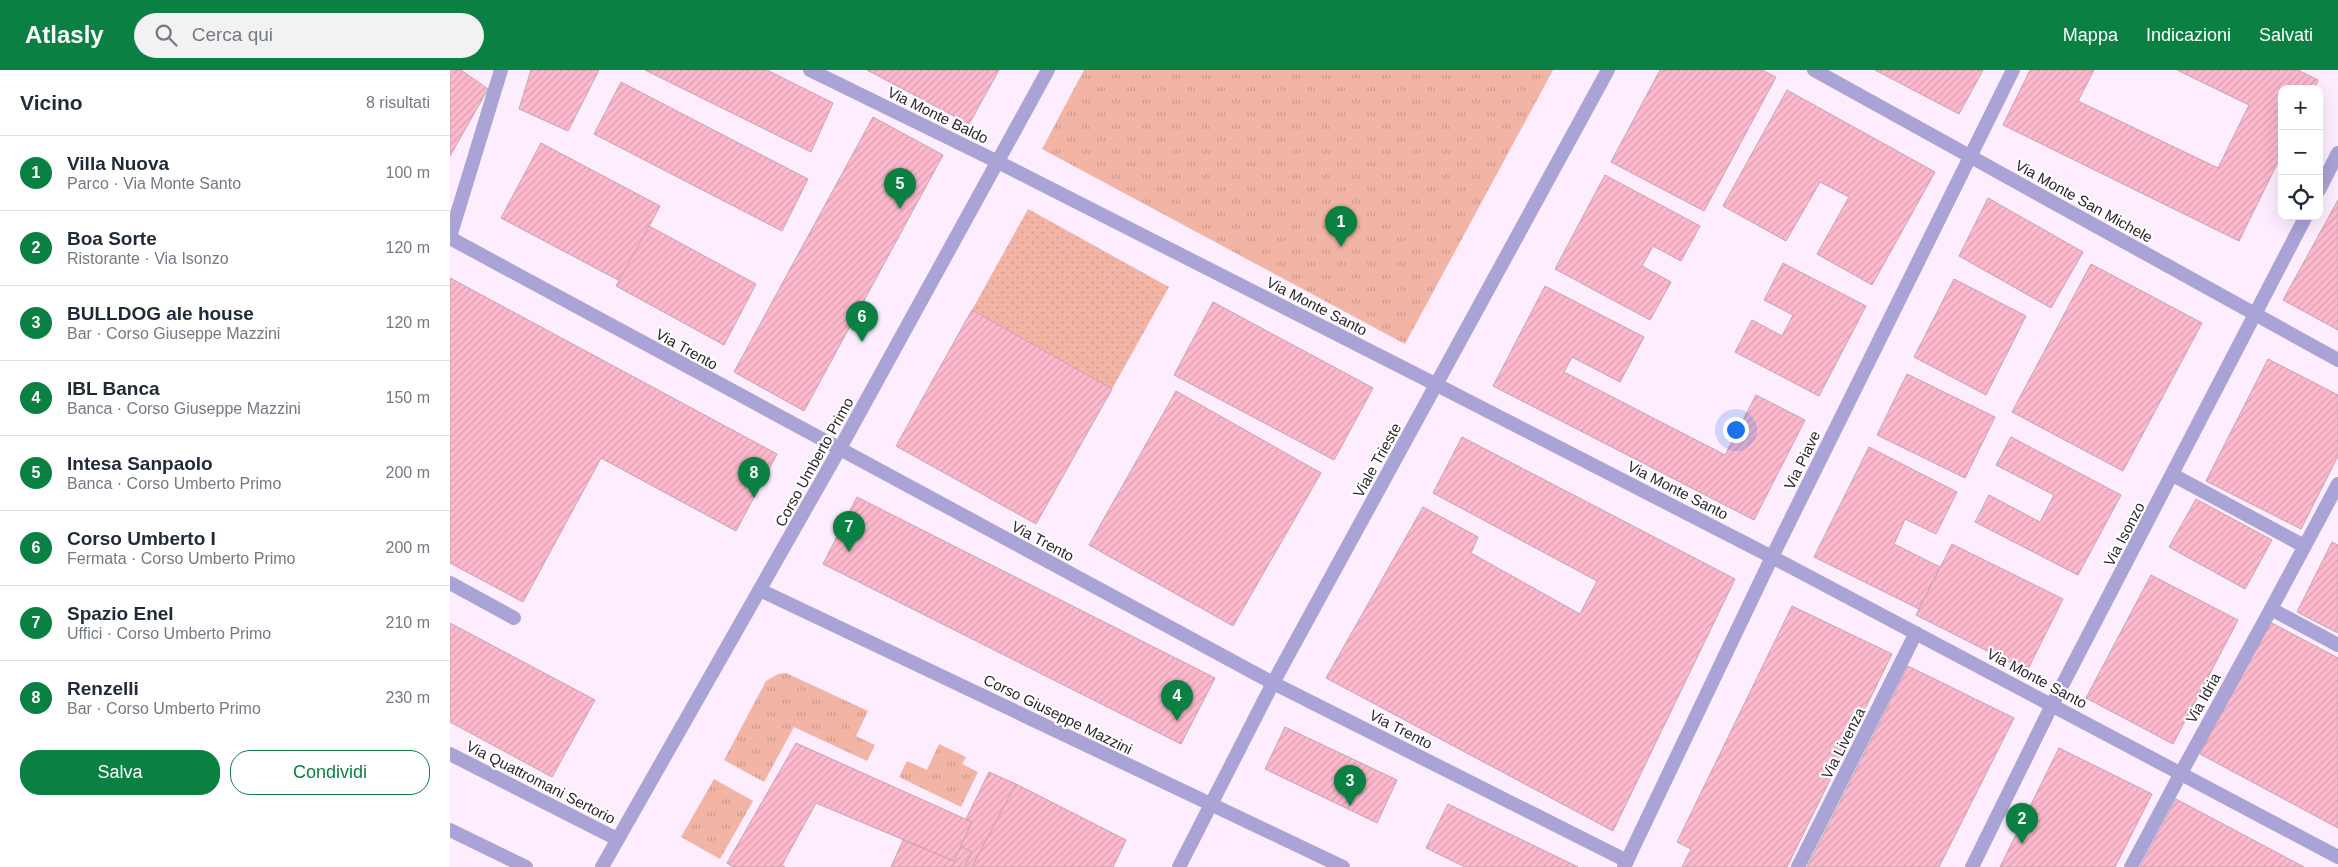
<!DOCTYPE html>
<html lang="it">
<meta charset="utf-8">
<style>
:root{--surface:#fff;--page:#f2f2f3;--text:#1f2937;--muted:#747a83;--line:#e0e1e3;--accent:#0b8043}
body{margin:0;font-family:Helvetica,sans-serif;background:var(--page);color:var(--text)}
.controls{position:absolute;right:15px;top:15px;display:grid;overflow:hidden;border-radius:10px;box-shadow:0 5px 20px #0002}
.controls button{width:45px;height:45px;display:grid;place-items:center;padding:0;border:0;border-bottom:1px solid var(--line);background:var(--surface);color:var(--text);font:25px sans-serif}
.you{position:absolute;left:1285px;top:359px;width:18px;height:18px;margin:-12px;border:4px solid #fff;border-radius:50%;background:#1a73e8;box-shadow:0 0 0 8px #1a73e833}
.badge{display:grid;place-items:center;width:32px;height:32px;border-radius:50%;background:var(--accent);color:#fff;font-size:16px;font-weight:700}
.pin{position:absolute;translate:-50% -41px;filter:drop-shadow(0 1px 2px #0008)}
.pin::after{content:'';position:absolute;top:26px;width:18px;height:15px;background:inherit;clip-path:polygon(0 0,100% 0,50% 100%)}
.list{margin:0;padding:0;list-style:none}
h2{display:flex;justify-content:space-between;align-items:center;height:65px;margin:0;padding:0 20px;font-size:21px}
h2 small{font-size:16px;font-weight:400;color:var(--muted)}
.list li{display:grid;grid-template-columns:32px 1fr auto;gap:15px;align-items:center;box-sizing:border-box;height:75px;padding:0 20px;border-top:1px solid var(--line)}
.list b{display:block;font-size:19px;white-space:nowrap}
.list p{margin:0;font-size:16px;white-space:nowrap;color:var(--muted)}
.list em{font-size:16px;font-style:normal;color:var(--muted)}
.actions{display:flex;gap:10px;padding:15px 20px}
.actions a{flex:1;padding:11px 0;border:1px solid var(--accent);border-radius:20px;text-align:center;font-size:18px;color:var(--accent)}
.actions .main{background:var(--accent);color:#fff}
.icon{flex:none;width:28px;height:28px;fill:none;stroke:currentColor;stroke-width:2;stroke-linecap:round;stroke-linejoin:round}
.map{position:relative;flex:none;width:1888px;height:797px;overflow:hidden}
header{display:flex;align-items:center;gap:30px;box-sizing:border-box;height:70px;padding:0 25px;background:var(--accent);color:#fff}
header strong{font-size:24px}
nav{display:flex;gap:28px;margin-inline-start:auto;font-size:18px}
.search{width:350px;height:45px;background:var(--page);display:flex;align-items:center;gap:12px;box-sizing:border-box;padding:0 18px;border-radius:28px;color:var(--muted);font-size:19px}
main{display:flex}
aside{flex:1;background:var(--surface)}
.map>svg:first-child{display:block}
.grass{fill:url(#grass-tufts)}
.garden{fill:url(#garden-dots)}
.building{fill:url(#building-hatch);stroke:#c5a5ad}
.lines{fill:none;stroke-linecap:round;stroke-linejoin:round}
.service{stroke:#aaa3d6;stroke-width:14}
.pedestrian{stroke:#aaa3d6;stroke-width:14}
.minor{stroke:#aaa3d6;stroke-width:14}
.tertiary{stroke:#aaa3d6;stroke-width:14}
.labels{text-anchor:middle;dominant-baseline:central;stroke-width:4.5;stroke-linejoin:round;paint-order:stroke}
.street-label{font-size:15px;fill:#2d242d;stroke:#fff}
</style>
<header>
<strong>Atlasly</strong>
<div class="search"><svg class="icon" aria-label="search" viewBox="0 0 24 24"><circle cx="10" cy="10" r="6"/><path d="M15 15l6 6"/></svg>Cerca qui</div>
<nav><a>Mappa</a><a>Indicazioni</a><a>Salvati</a></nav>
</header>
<main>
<aside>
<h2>Vicino<small>8 risultati</small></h2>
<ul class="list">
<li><span class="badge">1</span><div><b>Villa Nuova</b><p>Parco · Via Monte Santo</p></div><em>100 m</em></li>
<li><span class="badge">2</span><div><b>Boa Sorte</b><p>Ristorante · Via Isonzo</p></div><em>120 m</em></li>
<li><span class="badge">3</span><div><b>BULLDOG ale house</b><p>Bar · Corso Giuseppe Mazzini</p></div><em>120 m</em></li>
<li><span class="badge">4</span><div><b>IBL Banca</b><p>Banca · Corso Giuseppe Mazzini</p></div><em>150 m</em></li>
<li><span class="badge">5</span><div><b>Intesa Sanpaolo</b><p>Banca · Corso Umberto Primo</p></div><em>200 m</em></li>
<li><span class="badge">6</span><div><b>Corso Umberto I</b><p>Fermata · Corso Umberto Primo</p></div><em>200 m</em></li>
<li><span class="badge">7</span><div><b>Spazio Enel</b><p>Uffici · Corso Umberto Primo</p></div><em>210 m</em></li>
<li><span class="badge">8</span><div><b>Renzelli</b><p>Bar · Corso Umberto Primo</p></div><em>230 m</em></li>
</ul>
<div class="actions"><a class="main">Salva</a><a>Condividi</a></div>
</aside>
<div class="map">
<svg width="1888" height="797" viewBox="0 0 1888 797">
<defs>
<pattern id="grass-tufts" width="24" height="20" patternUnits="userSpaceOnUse" patternTransform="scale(1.25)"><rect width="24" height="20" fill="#f1b4a5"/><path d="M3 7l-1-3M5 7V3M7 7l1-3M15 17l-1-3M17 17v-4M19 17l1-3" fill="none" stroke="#cf9b8e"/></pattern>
<pattern id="garden-dots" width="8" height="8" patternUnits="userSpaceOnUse" patternTransform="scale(1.25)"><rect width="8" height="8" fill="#f1b4a5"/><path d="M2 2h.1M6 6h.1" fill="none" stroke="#cf9b8e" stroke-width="1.8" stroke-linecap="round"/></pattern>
<pattern id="building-hatch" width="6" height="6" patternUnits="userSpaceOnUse" patternTransform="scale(1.25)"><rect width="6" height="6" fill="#feb9cd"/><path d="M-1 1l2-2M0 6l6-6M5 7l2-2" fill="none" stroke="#da9fb0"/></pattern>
</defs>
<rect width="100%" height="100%" fill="#feecff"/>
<g class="grass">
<polygon points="634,0 1103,0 955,274 592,79"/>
<polygon points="336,603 418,641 406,666 425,675 417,691 344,657 314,712 274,690 316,611 328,604"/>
<polygon points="489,674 516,687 512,694 528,702 511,737 449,707 457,691 477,700"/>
<polygon points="264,709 303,731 270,789 231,767"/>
</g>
<polygon class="garden" points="578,139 719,217 662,319 522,240"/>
<g class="building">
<polygon points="0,0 11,0 38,19 0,86"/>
<polygon points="81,0 149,0 118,61 69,39"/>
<polygon points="195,0 317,0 383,33 361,82"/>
<polygon points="417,0 549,0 519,54"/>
<polygon points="1210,0 1312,0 1326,7 1254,141 1161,92"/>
<polygon points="1425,0 1533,0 1509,44"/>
<polygon points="1580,0 1644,0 1628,31 1768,98 1799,35 1727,0 1848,0 1868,10 1864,19 1832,19 1832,84 1789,171 1553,55"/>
<polygon points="171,12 358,109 332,161 144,64"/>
<polygon points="1337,20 1485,102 1422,215 1367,184 1399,127 1370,112 1336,171 1273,136"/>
<polygon points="423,47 493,85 354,341 284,302"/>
<polygon points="91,73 210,136 170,211 51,148"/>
<polygon points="1155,105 1250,156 1231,191 1203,176 1192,196 1221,212 1200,250 1105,199"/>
<polygon points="1538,128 1633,182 1601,238 1509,186"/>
<polygon points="1888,130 1888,260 1833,230"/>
<polygon points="199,156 306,214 274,275 166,216"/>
<polygon points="1333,193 1416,236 1369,326 1285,282 1302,250 1332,266 1343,245 1314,230"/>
<polygon points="1641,194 1752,253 1673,401 1562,342"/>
<polygon points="0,208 327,384 286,461 151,388 73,532 0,493"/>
<polygon points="1504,209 1576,246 1536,325 1464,287"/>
<polygon points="1095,216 1194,267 1170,312 1122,287 1114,302 1275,385 1306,325 1355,350 1304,450 1043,316"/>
<polygon points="763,232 923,318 884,390 724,305"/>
<polygon points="522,240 662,319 586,454 446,376"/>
<polygon points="1818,289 1888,325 1888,386 1851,459 1756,411"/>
<polygon points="1457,304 1545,347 1515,408 1427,365"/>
<polygon points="726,321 871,403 783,556 639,475"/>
<polygon points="1012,367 1285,509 1163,761 876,608 973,437 1028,467 1021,483 1130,544 1147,511 983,423"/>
<polygon points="1561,367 1671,425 1628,505 1525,452 1539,425 1590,452 1604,425 1546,395"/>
<polygon points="1419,377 1507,422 1486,464 1455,449 1444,474 1490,497 1469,539 1364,487"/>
<polygon points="407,427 765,608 731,674 373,494"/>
<polygon points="1746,429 1822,470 1795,519 1719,477"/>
<polygon points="1882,472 1888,475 1888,563 1847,542"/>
<polygon points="1502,474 1613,529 1577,601 1466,545"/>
<polygon points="1701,505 1788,550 1723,674 1636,628"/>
<polygon points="1342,536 1442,584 1337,797 1232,797 1241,779 1227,772"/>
<polygon points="1820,552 1888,588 1888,758 1750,684"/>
<polygon points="0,553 145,630 102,707 0,652"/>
<polygon points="1458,596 1564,648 1489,797 1357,797"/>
<polygon points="835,657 947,710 927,753 815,699"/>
<polygon points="346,673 522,752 504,791 366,733 332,795 335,797 283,797 277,793"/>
<polygon points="1609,678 1702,724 1665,797 1550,797"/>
<polygon points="539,702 566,714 522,797 514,797 522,782 511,776 522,752 516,749"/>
<polygon points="566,714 676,770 663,797 522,797"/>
<polygon points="1726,729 1854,797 1690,797"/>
<polygon points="998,734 1128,797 1015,797 976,778"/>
<polygon points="453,770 504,791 511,776 522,782 514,797 441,797"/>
</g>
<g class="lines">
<g class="service">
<polyline points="1723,405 1854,476"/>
<polyline points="1821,539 1888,414"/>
</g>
<g class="pedestrian">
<polyline points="0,513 64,548"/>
<polyline points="310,520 893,797"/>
<polyline points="1681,797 1731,703"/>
</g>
<g class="minor">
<polyline points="360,0 548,92"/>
<polyline points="1364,0 1888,290"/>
<polyline points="1869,120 1888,83"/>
<polyline points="0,167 51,0"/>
<polyline points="0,168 823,613 1177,791"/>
<polyline points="987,315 1322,487 1888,787"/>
<polyline points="0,684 167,769"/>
<polyline points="1731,703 1821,539 1888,575"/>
<polyline points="1174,797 1322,487 1563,0"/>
<polyline points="1348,797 1466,563"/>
<polyline points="1522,797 1602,635 1856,146"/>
</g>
<g class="tertiary">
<polyline points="548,92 987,315"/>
<polyline points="0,760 76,797"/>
<polyline points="152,797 389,380 598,0"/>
<polyline points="729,797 823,613 1158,0"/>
</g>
</g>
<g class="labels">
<g class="street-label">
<text transform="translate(488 45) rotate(26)">Via Monte Baldo</text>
<text transform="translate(1634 131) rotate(29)">Via Monte San Michele</text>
<text transform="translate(867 236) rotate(27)">Via Monte Santo</text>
<text transform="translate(237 279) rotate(29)">Via Trento</text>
<text transform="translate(927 390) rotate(-61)">Viale Trieste</text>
<text transform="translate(1352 390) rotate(-64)">Via Piave</text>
<text transform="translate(364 392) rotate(-61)">Corso Umberto Primo</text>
<text transform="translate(1228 420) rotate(27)">Via Monte Santo</text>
<text transform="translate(1674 464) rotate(-62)">Via Isonzo</text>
<text transform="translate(593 471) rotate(28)">Via Trento</text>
<text transform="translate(1587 608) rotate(28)">Via Monte Santo</text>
<text transform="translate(1753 628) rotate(-61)">Via Idria</text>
<text transform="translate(608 644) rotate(26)">Corso Giuseppe Mazzini</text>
<text transform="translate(951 659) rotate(27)">Via Trento</text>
<text transform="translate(1393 673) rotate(-63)">Via Livenza</text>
<text transform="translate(91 712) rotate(27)">Via Quattromani Sertorio</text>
</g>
</g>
</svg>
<div class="controls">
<button>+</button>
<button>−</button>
<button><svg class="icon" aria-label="locate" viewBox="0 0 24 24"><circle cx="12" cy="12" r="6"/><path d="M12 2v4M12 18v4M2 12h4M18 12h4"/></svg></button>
</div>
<div class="you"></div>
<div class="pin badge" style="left:891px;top:177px">1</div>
<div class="pin badge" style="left:1572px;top:774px">2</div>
<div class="pin badge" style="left:900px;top:736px">3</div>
<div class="pin badge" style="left:727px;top:651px">4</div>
<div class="pin badge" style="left:450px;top:139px">5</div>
<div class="pin badge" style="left:412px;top:272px">6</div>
<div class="pin badge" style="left:399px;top:482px">7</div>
<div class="pin badge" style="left:304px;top:428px">8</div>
</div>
</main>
